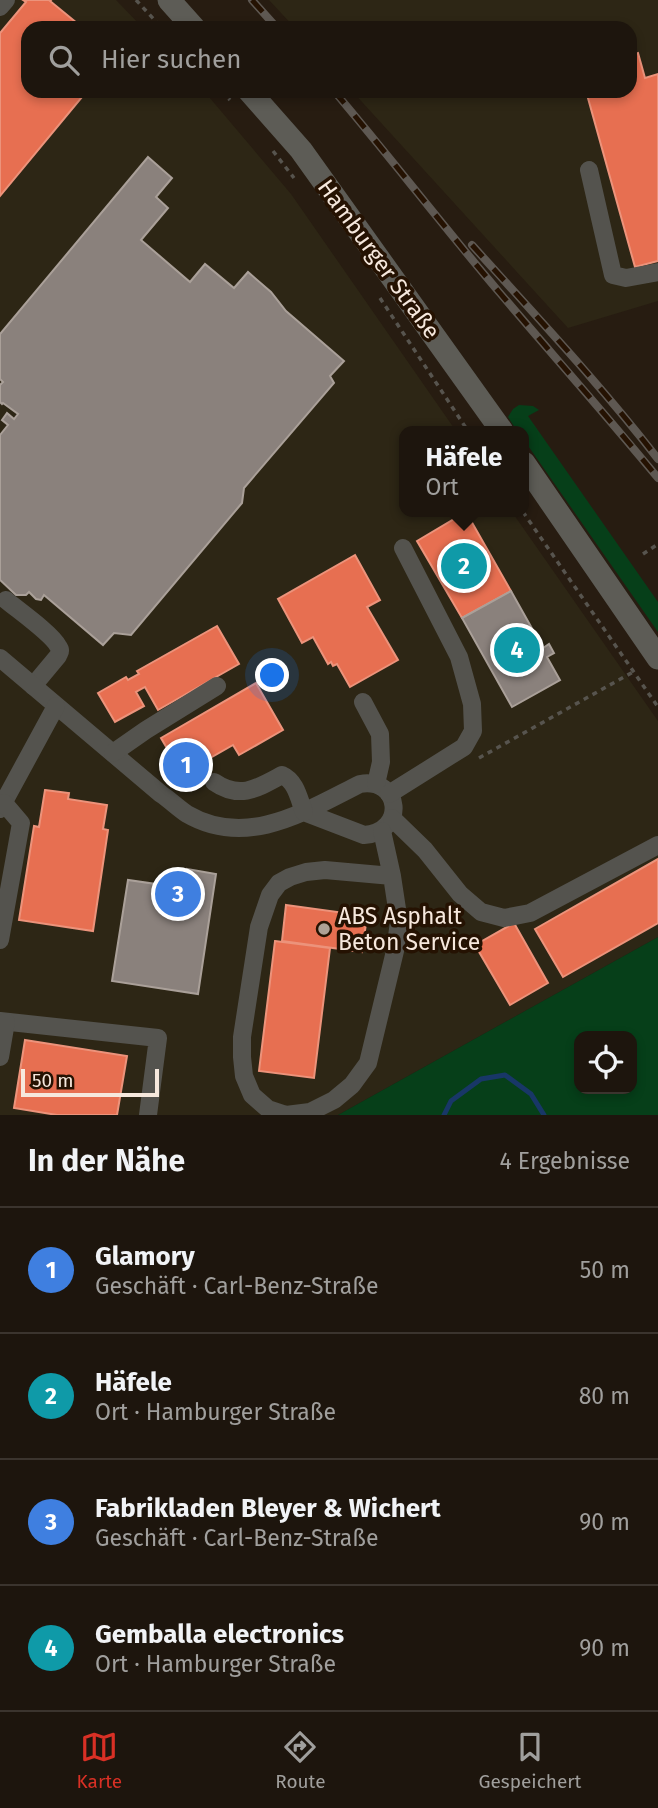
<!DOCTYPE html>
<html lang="de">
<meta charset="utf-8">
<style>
:root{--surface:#1d150d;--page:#251e16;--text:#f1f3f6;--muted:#a09f9d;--line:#3b342e;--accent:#d93025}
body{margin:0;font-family:"Fira Sans",sans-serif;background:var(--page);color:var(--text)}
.controls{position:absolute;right:21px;bottom:21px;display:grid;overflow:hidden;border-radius:14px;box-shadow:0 4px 10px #0003}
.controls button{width:63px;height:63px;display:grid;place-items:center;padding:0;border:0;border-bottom:2px solid var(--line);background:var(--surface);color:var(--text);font:35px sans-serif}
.scale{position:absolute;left:21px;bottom:18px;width:138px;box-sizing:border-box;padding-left:7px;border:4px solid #f6e8dd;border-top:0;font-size:19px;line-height:24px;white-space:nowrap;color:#f6e8dd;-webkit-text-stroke:5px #251202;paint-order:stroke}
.you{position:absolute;left:273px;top:676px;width:24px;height:24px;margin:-18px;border:5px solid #fff;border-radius:50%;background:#1a73e8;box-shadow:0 0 0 10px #1a73e833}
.badge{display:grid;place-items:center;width:46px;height:46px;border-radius:50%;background:var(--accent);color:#fff;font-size:23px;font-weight:700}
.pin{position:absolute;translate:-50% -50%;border:4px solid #fff;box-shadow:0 2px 7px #0006}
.popup{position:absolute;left:399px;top:426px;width:130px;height:91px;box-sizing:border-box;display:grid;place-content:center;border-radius:14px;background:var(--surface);filter:drop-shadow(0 2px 5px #0005);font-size:23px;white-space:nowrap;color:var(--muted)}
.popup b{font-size:26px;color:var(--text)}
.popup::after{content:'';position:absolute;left:50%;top:100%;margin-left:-14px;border:14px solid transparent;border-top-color:var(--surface)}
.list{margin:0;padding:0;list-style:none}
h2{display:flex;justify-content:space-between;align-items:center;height:91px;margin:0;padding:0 28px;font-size:30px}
h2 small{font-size:23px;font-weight:400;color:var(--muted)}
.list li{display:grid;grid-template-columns:46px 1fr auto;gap:21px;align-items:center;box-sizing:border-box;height:126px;padding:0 28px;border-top:2px solid var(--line)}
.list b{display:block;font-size:26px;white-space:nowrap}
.list p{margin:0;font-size:23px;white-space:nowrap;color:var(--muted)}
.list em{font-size:23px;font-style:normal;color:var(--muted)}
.icon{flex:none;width:38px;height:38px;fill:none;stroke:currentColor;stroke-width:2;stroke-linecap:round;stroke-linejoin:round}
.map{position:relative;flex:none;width:658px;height:1115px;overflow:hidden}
.search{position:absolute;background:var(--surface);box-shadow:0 4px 10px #0003;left:21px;right:21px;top:21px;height:77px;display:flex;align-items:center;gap:18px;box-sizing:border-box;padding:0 24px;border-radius:21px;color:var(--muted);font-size:26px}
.sheet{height:595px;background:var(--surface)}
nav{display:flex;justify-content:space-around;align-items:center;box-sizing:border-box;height:98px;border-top:2px solid var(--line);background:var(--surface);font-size:19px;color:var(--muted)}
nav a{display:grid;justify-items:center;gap:4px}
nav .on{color:var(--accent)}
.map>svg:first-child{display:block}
.commercial{fill:#2d2615}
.green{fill:#063f19;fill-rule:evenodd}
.shops{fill:#e76f51;stroke:#ec937b;stroke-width:2}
.industry{fill:#8a817c;stroke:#aaa099;stroke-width:2}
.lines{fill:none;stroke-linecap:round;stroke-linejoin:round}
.stream{stroke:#183767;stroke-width:5}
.path{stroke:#57544e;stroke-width:3.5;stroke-dasharray:5 5;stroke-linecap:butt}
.minor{stroke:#54534e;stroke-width:18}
.major{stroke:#5d5c56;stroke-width:23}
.rail-casing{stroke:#5e5852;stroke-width:8}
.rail{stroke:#251202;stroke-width:5;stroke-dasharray:16;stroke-linecap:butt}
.poi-dot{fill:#aea196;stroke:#251202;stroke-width:2.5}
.labels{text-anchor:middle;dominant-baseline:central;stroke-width:7;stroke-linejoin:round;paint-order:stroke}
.street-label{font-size:23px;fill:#f6e8dd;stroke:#251202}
.poi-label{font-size:23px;fill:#f6e8dd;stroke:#251202;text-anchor:start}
</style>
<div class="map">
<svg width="658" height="1115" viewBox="0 0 658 1115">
<rect width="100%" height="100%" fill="#271c11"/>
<g class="commercial">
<polygon points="0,0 116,0 143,28 28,28 28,91 204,91 291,194 456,431 405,431 405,512 512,512 658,721 658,937 338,1115 0,1115"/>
<polygon points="269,0 658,0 658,301 568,328 352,91 630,91 630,28 295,28"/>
</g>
<g class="green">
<polygon points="519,405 533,406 539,410 528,416 658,602 658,632 524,440 524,431 517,431 508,417 513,409"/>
<path d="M658 937V1115H338ZM579 1036H632V1089H579Z"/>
</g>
<g class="shops">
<polygon points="23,0 51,0 50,1 83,28 28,28 28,91 87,91 0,196 0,33 26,2"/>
<polygon points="638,53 645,78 658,74 658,261 635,267 586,91 630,91 630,56"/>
<polygon points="466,512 511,591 462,618 417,541"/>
<polygon points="355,555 380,600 367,607 398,660 350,687 337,664 333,666 331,662 328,664 313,637 302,643 278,599"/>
<polygon points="217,626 239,664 158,710 145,687 136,692 144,706 115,722 98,693 126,677 128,680 139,674 137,671"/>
<polygon points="256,683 283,730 239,755 233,745 182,774 161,738"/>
<polygon points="45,790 69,793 68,799 107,805 103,829 108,830 93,931 19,920 34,826 39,827"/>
<polygon points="658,859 658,923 563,977 535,929"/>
<polygon points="286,905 367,916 362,952 282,941"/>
<polygon points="514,923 548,983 510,1005 475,945"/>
<polygon points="275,941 330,948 314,1078 259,1071"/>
<polygon points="25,1040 127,1056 117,1115 57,1115 14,1108"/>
</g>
<g class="industry">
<polygon points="148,157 172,178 156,197 168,208 141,240 190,282 205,264 234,288 248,272 271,292 286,311 344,361 330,376 334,383 244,488 242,503 131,635 114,633 103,645 44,595 41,600 36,599 29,592 26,595 16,595 0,580 0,435 8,425 2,420 7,413 14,419 18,414 3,403 2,404 0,402 0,385 3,382 0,379 0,334"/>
<polygon points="511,591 543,648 549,644 554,653 547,657 560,680 512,707 462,618"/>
<polygon points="187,869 216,874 198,994 112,981 128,880 184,888"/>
</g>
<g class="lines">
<polyline class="stream" points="444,1115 451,1101 481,1079 505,1075 531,1094 544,1115"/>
<g class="path">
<polyline points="136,0 162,28"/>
<polyline points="222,91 230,100"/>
<polyline points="273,151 294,178"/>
<polyline points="380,298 468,431"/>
<polyline points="523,512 658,707"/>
<polyline points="643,554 658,544"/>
<polyline points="479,758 633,672"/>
</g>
<g class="minor">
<polyline points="0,7 6,0"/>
<polyline points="589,170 613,275 626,278 658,272"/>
<path d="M6 600C18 610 52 634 58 646 62 651 60 651 58 656L33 686"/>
<path d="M0 658 161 794C170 800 178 808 187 814 247 849 306 811 360 784 401 777 407 832 364 835L304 812"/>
<polyline points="363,702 380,734 381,762 376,784"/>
<polyline points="113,753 146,730 217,686"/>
<path d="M214 782C240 800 258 788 282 775 296 781 299 799 304 812"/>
<polyline points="389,794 464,747 473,731 472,704 459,657 403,548"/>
<polyline points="0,809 56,706"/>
<polyline points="392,818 425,850 460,894 481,912 504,918 530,913 658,845"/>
<polyline points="382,831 392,876 399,922 395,951 368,1063 352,1085 334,1100 310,1112 286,1115 268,1109 252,1095 244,1076 242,1057 242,1037 259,927 270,895 279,883 290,877 306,872 325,870 392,876"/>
<polyline points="0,940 21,823 4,803"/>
<polyline points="0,1021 158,1038 148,1115"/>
<polyline points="0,1057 6,1022"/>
</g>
<g class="major">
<polyline points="169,0 194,28"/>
<polyline points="249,91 301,150 502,431"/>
<polyline points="524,463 658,658"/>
</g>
<defs>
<g id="rail">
<polyline points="252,0 277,28"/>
<path d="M334 91C390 157 443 226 499 292 552 354 606 415 658 478"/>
<path d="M472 245C535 315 600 384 658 459"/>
</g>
</defs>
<use href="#rail" class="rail-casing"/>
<use href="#rail" class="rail"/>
</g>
<circle class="poi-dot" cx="324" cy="929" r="7"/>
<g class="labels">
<g class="street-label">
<text transform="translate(379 259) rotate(54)">Hamburger Straße</text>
</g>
<g class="poi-label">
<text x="338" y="916">ABS Asphalt<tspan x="338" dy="26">Beton Service</tspan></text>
</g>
</g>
</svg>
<div class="controls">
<button><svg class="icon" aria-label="locate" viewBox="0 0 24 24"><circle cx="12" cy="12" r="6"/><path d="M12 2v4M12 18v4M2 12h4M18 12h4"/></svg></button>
</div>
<div class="scale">50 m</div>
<div class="you"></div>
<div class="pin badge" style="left:186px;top:765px;background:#3f7fe0">1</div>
<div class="pin badge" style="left:464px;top:566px;background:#0f9aa8">2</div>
<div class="popup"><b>Häfele</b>Ort</div>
<div class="pin badge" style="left:178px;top:894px;background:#3f7fe0">3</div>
<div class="pin badge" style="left:517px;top:650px;background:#0f9aa8">4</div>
<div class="search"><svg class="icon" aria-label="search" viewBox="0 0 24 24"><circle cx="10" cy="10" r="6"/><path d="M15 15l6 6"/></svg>Hier suchen</div>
</div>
<section class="sheet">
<h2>In der Nähe<small>4 Ergebnisse</small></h2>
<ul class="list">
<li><span class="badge" style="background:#3f7fe0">1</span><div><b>Glamory</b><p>Geschäft · Carl-Benz-Straße</p></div><em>50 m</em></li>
<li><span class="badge" style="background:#0f9aa8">2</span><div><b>Häfele</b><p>Ort · Hamburger Straße</p></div><em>80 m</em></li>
<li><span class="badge" style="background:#3f7fe0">3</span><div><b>Fabrikladen Bleyer &amp; Wichert</b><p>Geschäft · Carl-Benz-Straße</p></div><em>90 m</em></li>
<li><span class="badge" style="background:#0f9aa8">4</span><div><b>Gemballa electronics</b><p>Ort · Hamburger Straße</p></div><em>90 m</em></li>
</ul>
</section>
<nav>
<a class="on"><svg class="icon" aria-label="map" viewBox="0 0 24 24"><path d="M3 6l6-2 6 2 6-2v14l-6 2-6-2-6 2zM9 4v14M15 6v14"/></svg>Karte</a>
<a><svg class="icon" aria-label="directions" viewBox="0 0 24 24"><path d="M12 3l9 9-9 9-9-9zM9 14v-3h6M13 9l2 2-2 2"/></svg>Route</a>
<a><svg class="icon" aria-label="saved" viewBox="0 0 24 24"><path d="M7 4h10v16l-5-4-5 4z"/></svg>Gespeichert</a>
</nav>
